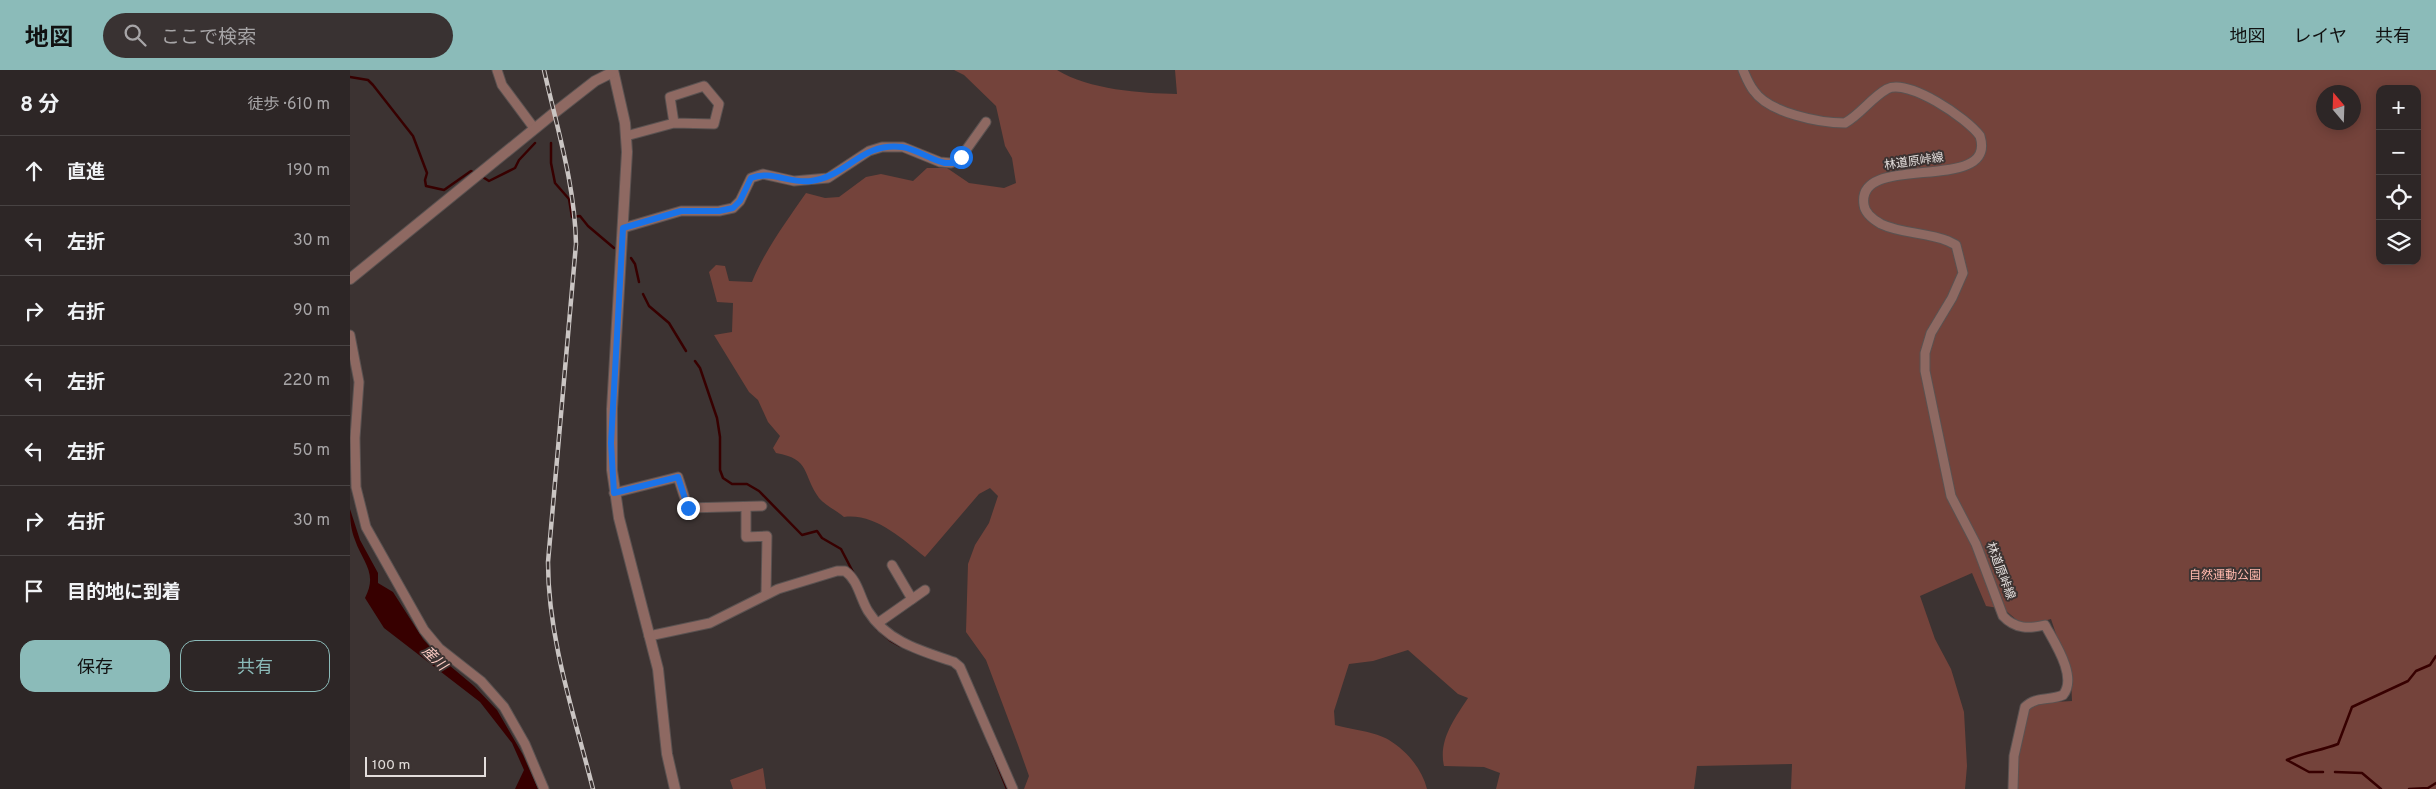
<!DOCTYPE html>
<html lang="ja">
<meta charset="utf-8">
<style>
:root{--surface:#2d2626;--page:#393232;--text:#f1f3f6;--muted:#a7a5a7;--line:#484343;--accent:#8bbbb9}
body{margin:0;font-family:Overpass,"Noto Sans JP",sans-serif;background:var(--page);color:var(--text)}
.controls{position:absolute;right:15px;top:15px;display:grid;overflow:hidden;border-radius:10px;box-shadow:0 2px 12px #0003}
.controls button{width:45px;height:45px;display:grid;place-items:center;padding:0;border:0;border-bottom:1px solid var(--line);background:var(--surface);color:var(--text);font:25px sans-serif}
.compass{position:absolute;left:1966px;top:15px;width:45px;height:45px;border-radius:50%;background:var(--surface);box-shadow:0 2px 12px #0003;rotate:341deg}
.scale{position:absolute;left:15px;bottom:12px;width:121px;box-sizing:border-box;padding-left:5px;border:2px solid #e3dedc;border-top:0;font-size:14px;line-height:18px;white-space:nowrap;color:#e3dedc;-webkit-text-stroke:4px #3c3332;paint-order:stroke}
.stop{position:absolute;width:15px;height:15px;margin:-11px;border:4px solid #1a73e8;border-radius:50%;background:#fff}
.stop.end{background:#1a73e8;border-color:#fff;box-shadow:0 1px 5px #0008}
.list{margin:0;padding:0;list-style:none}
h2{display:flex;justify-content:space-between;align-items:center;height:65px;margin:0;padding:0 20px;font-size:21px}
h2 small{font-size:16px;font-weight:400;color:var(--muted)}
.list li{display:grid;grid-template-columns:32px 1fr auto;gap:15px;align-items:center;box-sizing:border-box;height:70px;padding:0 20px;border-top:1px solid var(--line)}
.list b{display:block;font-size:19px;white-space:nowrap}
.list em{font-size:16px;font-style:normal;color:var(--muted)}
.actions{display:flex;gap:10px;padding:15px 20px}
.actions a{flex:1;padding:11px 0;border:1px solid var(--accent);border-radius:15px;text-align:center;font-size:18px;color:var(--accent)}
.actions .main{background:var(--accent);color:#111}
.icon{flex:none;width:28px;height:28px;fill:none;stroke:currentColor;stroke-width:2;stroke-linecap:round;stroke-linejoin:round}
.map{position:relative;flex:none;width:2086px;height:719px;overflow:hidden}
header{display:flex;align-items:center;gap:30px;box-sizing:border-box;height:70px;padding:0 25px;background:var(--accent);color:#111}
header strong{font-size:24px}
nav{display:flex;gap:28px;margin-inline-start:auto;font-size:18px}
.search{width:350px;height:45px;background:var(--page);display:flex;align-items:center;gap:12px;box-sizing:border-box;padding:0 18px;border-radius:28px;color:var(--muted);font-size:19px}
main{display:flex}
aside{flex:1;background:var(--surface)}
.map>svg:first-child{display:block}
.green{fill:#74433b;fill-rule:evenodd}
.water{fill:#370000}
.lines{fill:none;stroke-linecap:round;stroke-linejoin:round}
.stream{stroke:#370000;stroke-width:2.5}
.minor-casing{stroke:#5a5251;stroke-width:11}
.tertiary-casing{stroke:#5a5251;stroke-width:12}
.minor{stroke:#8e6962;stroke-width:9}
.tertiary{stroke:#8e6962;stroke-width:10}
.rail-casing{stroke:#cac5c3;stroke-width:4.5}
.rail{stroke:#3c3332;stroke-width:2.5;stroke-dasharray:8;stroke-linecap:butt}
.route{stroke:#1a73e8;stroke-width:6}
.labels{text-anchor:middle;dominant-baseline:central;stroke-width:4;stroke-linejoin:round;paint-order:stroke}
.street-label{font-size:12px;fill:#e3dedc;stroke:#3c3332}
.park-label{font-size:12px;fill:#feb8ac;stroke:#3c3332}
.water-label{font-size:14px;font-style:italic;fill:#fdcdc4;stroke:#3c3332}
</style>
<header>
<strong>地図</strong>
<div class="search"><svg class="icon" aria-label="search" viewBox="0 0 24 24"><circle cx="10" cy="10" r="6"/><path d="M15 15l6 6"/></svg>ここで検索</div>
<nav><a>地図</a><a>レイヤ</a><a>共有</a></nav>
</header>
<main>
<aside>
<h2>8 分<small>徒歩 · 610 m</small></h2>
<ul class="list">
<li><svg class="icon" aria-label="ahead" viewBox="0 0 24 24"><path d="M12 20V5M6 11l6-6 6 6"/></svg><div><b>直進</b></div><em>190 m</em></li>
<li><svg class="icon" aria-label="left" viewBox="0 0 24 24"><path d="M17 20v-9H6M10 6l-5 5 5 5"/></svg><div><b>左折</b></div><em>30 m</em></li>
<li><svg class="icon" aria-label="right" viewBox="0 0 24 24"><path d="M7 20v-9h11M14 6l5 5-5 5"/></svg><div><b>右折</b></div><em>90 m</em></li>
<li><svg class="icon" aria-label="left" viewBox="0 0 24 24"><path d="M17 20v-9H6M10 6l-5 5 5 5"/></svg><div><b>左折</b></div><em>220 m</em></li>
<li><svg class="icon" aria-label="left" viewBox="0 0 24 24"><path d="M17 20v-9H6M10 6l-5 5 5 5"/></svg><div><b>左折</b></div><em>50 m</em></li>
<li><svg class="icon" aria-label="right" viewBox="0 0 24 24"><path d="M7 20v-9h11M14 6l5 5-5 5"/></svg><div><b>右折</b></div><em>30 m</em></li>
<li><svg class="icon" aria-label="arrive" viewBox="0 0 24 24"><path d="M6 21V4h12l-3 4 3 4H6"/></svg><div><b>目的地に到着</b></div></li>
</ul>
<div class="actions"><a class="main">保存</a><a>共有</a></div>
</aside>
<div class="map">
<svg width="2086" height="719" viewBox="0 0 2086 719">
<rect width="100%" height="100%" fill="#3c3332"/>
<g class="green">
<path d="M604 0H707C739 20 791 23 827 24L825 0H2086V719H1667L1668 687 1678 639 1688 633 1722 631 1721 609 1701 549 1683 554 1669 552 1654 539 1636 536 1622 503 1570 526 1585 569 1601 599 1614 642 1617 696 1615 719H1441L1442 694 1347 696 1344 719H1146L1150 703 1134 697 1094 696C1088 670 1105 648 1118 628L1108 624 1058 580 1023 591 999 594 984 641 985 655C1000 659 1026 662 1039 670 1057 681 1072 699 1077 719H674L679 706 668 675 636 590 616 562 618 494 625 475 639 453 648 426 640 418 629 424 575 487C552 469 525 443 494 447 487 441 475 435 469 428 452 404 461 389 426 383L423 378 430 366 418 352 408 330 399 322 364 265 382 262 383 233 367 232 359 202 366 195 375 196 379 211 402 212C415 180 436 152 456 123L475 128 489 127 516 107 531 104 563 111 577 98H597L619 113 654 118 666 113 662 88 655 76 646 36 614 5ZM2030 19H2067V191H2030ZM1974 22H2004V52H1974Z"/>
<polygon points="413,698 416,719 383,719 380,710"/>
</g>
<path class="water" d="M0 439 10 470 28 503V513L43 522 73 569 87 585 124 616 147 640 173 685 188 719H165L174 700 162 673 130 632 34 558 15 528C28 503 13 493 5 470 1 460 0 450 0 439Z"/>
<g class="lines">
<g class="stream">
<polyline points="0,7 18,10 23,15 63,66 77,103 75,110 76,116 94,120 121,101 126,104"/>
<polyline points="201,73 201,93 205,113 219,129 222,147 230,146 238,156 264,178"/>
<polyline points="131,106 139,111 165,98 169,90 185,73"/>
<polyline points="281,188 285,194 289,212"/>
<polyline points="293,224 299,236 319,253 336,281"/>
<polyline points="345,291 350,298 367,348 370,367 370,400 373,408 382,414 397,414 409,421 452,465 467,461 472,468 491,479 504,504"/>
<polyline points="527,559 541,571 550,576"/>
<polyline points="639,674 657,719"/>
<path d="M1937 690C1954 682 1970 681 1988 674L2002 637 2058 611 2066 601 2080 595 2086 586"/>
<polyline points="1937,690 1959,702 1973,702"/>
<polyline points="1985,702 2012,703 2031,719"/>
<polyline points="2059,719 2078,718 2086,713"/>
</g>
<defs>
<g id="minor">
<polyline points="147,0 152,15 184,58"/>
<path d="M1393 0C1396 7 1399 15 1404 21 1419 43 1470 53 1495 53 1511 44 1521 28 1537 19 1558 8 1617 48 1630 66 1648 126 1505 80 1514 135 1515 144 1524 150 1531 154 1552 164 1576 162 1598 171L1606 175 1613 203 1602 228 1581 263 1575 283V301L1601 426 1626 474 1653 546C1665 559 1679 559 1695 555 1704 572 1728 607 1713 625 1699 631 1686 626 1675 637L1664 686 1663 719"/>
<polyline points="276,66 324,53 364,54 369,34 354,16 320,27 324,53"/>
<polyline points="273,158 331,141 369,141 383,138 390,131 401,108 413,104 444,111 478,108 519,81 532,77 553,77 590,92 601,93 611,87 636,52"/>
<polyline points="0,265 9,312 5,368 6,417 16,457 74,560 89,578 131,611 154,637 175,674 194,719"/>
<polyline points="264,423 328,407 338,438 412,436"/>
<polyline points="396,437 396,467 417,466 416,524"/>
<polyline points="542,495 562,529"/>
<polyline points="528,553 575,520"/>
<path d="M299 566 360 553 428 519 487 501H495C508 510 510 528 518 541 537 572 572 581 604 592L610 597 663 719"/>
</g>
<g id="tertiary">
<polyline points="263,0 275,53 277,82 262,339 262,400 269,448 308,599 317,684 325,719"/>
<polyline points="0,209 204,43 245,11 263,2"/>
</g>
</defs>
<use href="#minor" class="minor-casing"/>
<use href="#tertiary" class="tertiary-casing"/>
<use href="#minor" class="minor"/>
<use href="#tertiary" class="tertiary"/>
<defs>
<path id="rail" d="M194 0C207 58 225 115 226 174L198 492C198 569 224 644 243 719"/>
</defs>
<use href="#rail" class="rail-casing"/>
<use href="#rail" class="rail"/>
</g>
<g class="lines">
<path class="route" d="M338 438 328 407 264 423 261 373 273 158 331 141H369L383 138 390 131 401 108C421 100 440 114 461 111 498 106 511 72 552 77 567 79 580 90 595 93H602L611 87"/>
</g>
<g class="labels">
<g class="street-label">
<text transform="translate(1564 92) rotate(-8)">林道原峠線</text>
<text transform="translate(1650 501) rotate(69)">林道原峠線</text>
</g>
<g class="park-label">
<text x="1875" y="506">自然運動公園</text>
</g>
<g class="water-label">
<text transform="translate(84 589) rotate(44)">産川</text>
</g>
</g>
</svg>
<div class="controls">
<button>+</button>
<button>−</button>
<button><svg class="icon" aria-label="locate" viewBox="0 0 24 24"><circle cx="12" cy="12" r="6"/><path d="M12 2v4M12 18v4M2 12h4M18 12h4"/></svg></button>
<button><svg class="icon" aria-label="layers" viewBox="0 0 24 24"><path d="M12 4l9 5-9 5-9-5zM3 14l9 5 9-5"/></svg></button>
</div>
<svg class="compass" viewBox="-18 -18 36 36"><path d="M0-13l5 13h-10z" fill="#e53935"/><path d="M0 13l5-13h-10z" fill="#a7a5a7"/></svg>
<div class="scale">100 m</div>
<div class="stop" style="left:611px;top:87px"></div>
<div class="stop end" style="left:338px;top:438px"></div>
</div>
</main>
